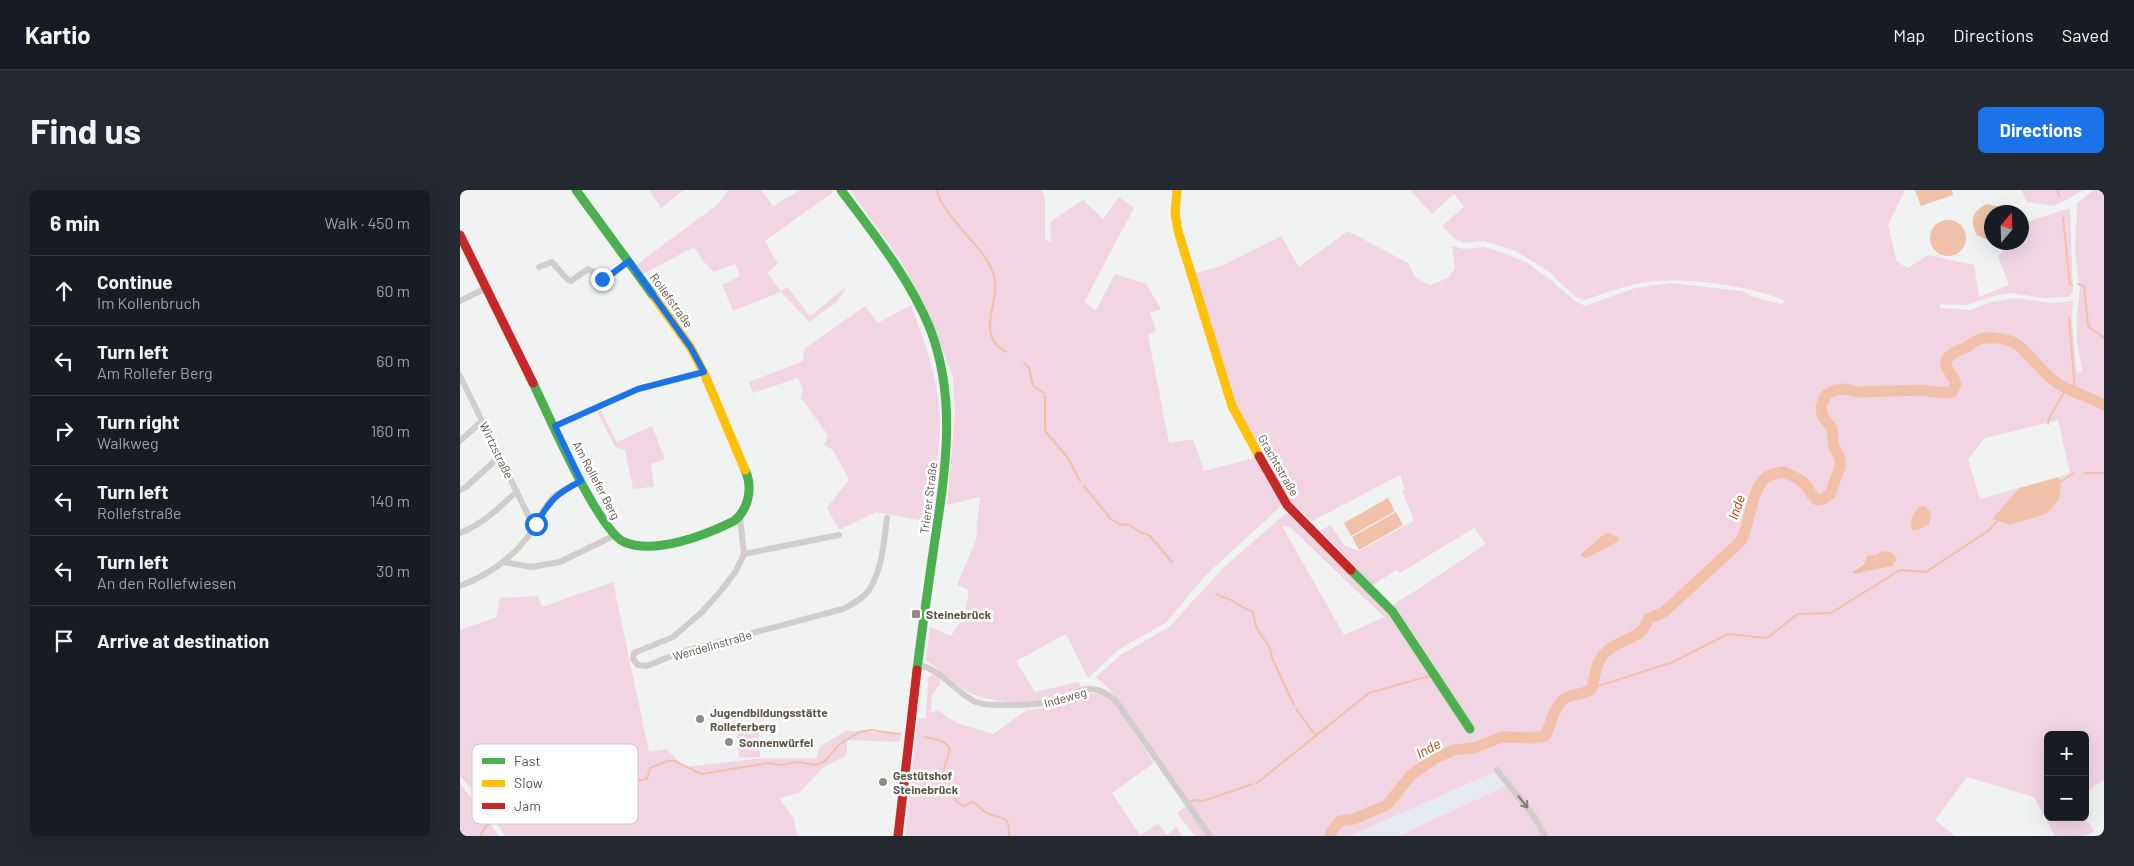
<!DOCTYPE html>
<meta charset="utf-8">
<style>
:root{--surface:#171b24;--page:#242831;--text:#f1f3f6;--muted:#9ea1a6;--line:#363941;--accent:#1a73e8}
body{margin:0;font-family:Barlow,sans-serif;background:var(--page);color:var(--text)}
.controls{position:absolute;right:15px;bottom:15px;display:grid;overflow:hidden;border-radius:8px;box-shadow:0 5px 20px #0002}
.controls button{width:45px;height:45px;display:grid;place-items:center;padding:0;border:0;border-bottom:1px solid var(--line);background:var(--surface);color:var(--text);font:25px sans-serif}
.compass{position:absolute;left:1524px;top:15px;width:45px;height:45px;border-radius:50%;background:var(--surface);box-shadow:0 5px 20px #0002;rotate:19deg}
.stop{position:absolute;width:15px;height:15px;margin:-11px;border:4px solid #1a73e8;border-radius:50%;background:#fff}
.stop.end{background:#1a73e8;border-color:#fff;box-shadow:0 1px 5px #0008}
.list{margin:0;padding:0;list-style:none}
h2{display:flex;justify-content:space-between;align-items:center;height:65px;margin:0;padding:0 20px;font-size:21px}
h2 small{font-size:16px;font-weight:400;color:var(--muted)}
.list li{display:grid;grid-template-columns:32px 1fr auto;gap:15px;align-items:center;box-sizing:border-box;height:70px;padding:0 20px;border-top:1px solid var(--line)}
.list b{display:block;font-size:19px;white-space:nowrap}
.list p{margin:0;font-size:16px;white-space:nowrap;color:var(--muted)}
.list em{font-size:16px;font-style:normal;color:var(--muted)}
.icon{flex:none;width:28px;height:28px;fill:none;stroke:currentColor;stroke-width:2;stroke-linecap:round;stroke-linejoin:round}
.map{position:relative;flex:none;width:1644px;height:646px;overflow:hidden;border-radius:8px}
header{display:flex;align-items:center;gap:30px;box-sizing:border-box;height:70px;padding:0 25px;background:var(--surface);border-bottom:1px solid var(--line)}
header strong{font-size:24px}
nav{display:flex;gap:28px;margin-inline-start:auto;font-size:18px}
.intro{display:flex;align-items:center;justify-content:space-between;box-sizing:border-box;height:120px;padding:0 30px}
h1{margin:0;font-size:35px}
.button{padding:12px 22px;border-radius:8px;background:var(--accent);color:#fff;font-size:18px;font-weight:700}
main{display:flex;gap:30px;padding:0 30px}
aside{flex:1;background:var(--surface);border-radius:8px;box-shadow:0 5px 20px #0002}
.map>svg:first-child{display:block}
.commercial{fill:#e7e9f1}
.green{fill:#f1d5e3;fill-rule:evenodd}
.water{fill:#f0c1a8}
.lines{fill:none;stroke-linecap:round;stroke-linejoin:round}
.stream{stroke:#f0c1a8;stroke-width:2}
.river{stroke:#f0c1a8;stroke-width:11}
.street{stroke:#d0cdca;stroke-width:6}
.fast{stroke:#4caf50;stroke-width:9}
.slow{stroke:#ffc107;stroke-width:9}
.jam{stroke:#c62828;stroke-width:9}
.oneway{stroke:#81796e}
.route{stroke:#1a73e8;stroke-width:6}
.poi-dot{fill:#928c83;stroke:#fff;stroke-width:2}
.labels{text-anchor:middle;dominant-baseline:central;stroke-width:5;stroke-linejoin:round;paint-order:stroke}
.street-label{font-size:12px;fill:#5f5547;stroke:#fff}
.poi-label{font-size:12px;font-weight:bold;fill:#5f5547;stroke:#fff;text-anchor:start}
.water-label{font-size:14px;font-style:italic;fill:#b24107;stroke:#fff}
.key{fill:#fff;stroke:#cfccc8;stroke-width:1}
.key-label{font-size:14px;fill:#5f5547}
</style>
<header>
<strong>Kartio</strong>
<nav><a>Map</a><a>Directions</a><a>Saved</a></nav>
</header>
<div class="intro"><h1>Find us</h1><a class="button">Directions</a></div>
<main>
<aside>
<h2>6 min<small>Walk · 450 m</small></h2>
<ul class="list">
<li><svg class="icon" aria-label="ahead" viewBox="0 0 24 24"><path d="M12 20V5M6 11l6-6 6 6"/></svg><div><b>Continue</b><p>Im Kollenbruch</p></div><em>60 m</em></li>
<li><svg class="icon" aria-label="left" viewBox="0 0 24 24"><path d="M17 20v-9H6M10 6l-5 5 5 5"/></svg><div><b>Turn left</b><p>Am Rollefer Berg</p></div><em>60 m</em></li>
<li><svg class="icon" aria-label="right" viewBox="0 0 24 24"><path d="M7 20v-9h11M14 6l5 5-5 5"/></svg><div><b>Turn right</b><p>Walkweg</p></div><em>160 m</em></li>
<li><svg class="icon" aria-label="left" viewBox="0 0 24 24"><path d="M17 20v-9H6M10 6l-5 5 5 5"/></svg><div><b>Turn left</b><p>Rollefstraße</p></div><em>140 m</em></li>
<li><svg class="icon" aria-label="left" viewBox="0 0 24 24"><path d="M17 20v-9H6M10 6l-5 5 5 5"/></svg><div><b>Turn left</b><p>An den Rollefwiesen</p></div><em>30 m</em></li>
<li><svg class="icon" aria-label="arrive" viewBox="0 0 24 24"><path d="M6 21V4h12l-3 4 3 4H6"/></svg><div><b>Arrive at destination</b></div></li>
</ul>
</aside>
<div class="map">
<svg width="1644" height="646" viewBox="0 0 1644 646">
<rect width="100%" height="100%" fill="#f1f2f2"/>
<polygon class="commercial" points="1034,582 1046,596 938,646 890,646"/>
<g class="green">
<polygon points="189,0 224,0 201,18"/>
<polygon points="268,0 301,0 313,16 340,0 372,0 373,2 305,51 318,74 307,83 321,101 327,97 350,126 387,96 377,112 349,132 321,102 273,121 262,95 280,86 275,74 254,82 244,72 234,57 183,84 176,75 258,14"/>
<path d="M390 0H582L585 10V49L591 52 590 32 623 10 643 29 659 7 674 18 624 112 636 120 655 84 686 94 701 119 690 123 696 140 688 145 709 253 733 249 744 281 794 268 822 315 745 386 706 433 659 459 628 488 606 444 556 471 575 502 618 492 621 496C616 500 609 507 602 509 576 516 525 514 503 499 490 490 478 479 466 470L470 437 491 446 499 434 506 431V417L509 400 497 395 516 350 520 307 487 315 495 225 493 187 466 117 440 70Z"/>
<path d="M950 0H1445L1428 35 1437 72 1448 78 1468 65 1514 75 1519 107 1549 95 1538 66 1553 53 1562 52V45L1570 31 1610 18 1613 101 1609 107 1584 108 1551 103 1537 105 1506 115 1480 114V118L1511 120 1530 112 1556 108 1590 113 1613 111 1612 132 1617 182H1622L1617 151V123L1620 100 1615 60 1617 13 1634 0H1644V590L1625 602V545H1588V627H1625L1634 641 1625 646H1595L1574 607 1507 587 1475 630 1495 646H938L1046 596 1034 582 890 646H735L717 623 726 616 713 590 650 500 636 487 662 464 709 437 765 376 829 321 928 421 938 411 955 401 1026 354 1014 338 940 383 936 380 912 396 861 340 871 335 884 355 899 361 954 331 942 300 945 299 940 285 852 331 830 312 811 281 818 276 802 250 794 254 773 215 733 84 761 76 821 46 839 77 888 41 948 73 956 88 970 95 988 88 995 78 992 56 1003 59 1024 57 1044 63 1067 73 1087 87 1114 110 1125 116 1175 98 1210 93 1282 101 1293 107 1321 114 1326 111C1289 95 1215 85 1176 94 1159 98 1142 104 1125 110L1116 107 1088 81 1056 61 1024 51 1004 53 993 47 982 36 1004 17 994 4 972 24ZM1598 230 1610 283 1599 287 1601 297 1599 310 1586 324 1550 335 1532 329 1559 298 1520 309 1508 269 1525 248ZM822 336 830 337 924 427 884 445ZM1145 343 1156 352 1133 365H1120ZM1416 365 1432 376 1395 384 1392 381Z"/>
<polygon points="1561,0 1624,0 1594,16 1567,12"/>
<path d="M451 115C464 151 479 190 480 229 480 263 474 298 470 332L416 322 379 340 367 318 389 289 373 260 364 255 368 245 341 208 343 200 338 188 293 203 289 192 343 171 344 159 405 116 418 133Z"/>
<polygon points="140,219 157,252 192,236 205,269 191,274 194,297 173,299 165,260 155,257 136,220"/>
<polygon points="153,392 189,562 207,559 224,577 305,568 356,568 360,556 386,541 441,543 440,552 387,550 387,565 364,577 339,603 319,608 334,629 337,646 45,646 16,604 0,586 0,440 37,427 40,408 78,406 82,417"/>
<polygon points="475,483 480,487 480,495 472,505 471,523 477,520 497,533 533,544 567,520 585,518 627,503 643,504 656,514 694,573 652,603 680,645 698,634 707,645 716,637 722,646 445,646 458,529 466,528 468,487"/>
<polygon points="298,536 300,567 279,568 277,538"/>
<polygon points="0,593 39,646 0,646"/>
</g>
<g class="water">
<polygon points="1455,0 1492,0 1493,5 1461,16"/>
<path d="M1527 14 1541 17 1547 22H1532L1531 51H1530L1517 45C1509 31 1513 20 1527 14Z"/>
<circle cx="1488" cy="48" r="18"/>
<polygon points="1599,287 1601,297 1599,310 1586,324 1550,335 1532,329 1559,298"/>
<polygon points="928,308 935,321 891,346 884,333"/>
<path d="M1461 316H1465L1471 323 1469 334 1457 340H1452C1450 329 1452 323 1461 316Z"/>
<polygon points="936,322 943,335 899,360 892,347"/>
<polygon points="1145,343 1150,343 1159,348 1157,352 1133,365 1125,368 1120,365"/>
<polygon points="1422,361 1432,363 1437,369 1432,376 1395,384 1392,382 1404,374 1407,366 1416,365"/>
</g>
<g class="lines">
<g class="stream">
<path d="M477 0C483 28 522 54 533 82 544 110 512 143 546 162"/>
<polyline points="1597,0 1599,6"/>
<polyline points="1603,28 1610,94 1612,95"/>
<polyline points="1618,94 1624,96 1628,136 1644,148"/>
<polyline points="1609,128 1615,201"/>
<polyline points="564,173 569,178 573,196 584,203"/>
<polyline points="585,206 585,241 608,268 620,291"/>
<polyline points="1588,234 1589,228 1606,199"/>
<polyline points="1625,283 1644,283"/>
<polyline points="1600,292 1614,283"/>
<polyline points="624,296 651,329 659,334 669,335 680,342 689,345 712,372"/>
<path d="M756 404C761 407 766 407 771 410 780 415 783 418 793 422L796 437 810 458 812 468 834 515"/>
<polyline points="1132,498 1213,472 1268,444 1307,448 1338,424 1371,423 1440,380 1466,382 1528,341 1538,331"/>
<polyline points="836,519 856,546"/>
<path d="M464 547C473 549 485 549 490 559L480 593 488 598 497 612 503 616 512 612C519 614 519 618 525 622 539 631 550 621 549 646"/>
<polyline points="797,593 909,503 969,486"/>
<polyline points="730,612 734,610 743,611 793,594"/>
<path d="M20 646 26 636 74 604 78 602 83 607H89L115 596 126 597 128 591V580L141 573C149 582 148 593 156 601L161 600 176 591 187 589 190 578 208 571H215L241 584 308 573 321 575 337 572 355 575 364 572 380 554 399 542 411 540 440 544"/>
</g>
<path class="river" d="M870 646 873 639 880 631 894 629 927 615 951 585 976 568 993 560 1014 558 1042 547 1072 548 1085 546C1092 533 1094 511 1110 506 1118 503 1125 505 1132 498 1135 486 1136 471 1146 462 1160 448 1183 450 1188 429L1204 422 1281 351C1290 333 1291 302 1305 288 1310 284 1318 283 1324 282 1332 286 1342 289 1347 297 1351 302 1351 306 1357 310L1363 309 1370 304 1380 277V268L1374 257 1372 239 1362 225 1361 216 1366 205 1375 200 1386 199 1398 202 1463 200 1482 203 1492 202 1496 194C1494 186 1484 178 1486 171 1489 163 1498 161 1505 158 1509 156 1513 152 1518 150 1527 146 1546 148 1555 153 1566 160 1581 181 1593 190 1606 201 1628 206 1644 215"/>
<g class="street">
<polyline points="79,77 92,72 108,90 111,91 128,79 145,89 169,71"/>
<polyline points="0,111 26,98"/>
<polyline points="0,186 69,327 76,333"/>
<polyline points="95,236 178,199 243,182"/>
<polyline points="0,251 22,231"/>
<polyline points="0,300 6,297 40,266"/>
<path d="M280 328 284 364 276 381 260 402 242 422 213 447 174 463 173 469 178 475 187 476 221 462 383 419C392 414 403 409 409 400 422 380 424 352 427 328"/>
<path d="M0 343C23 334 39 318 57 301"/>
<polyline points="284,364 379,345"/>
<polyline points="44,372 71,377 100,372 153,346"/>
<path d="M0 396C26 386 48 372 66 349 75 338 80 324 89 312 96 302 110 297 121 291"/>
<path d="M458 475C483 480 494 502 516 512 527 516 539 515 551 515 568 515 583 514 600 510 607 509 612 505 617 502 631 494 646 502 656 511L750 646"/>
<polyline points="1037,580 1073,625 1085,646"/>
</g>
<g class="fast">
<polyline points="116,0 195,108"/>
<path d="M381 0C413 43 448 86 469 136 498 208 485 283 474 356 468 398 462 439 457 480"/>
<path d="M73 193C88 224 138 340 164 352 195 365 246 345 274 331 289 319 293 297 285 280"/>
<polyline points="891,380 932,421 1010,539"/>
</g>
<g class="slow">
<polyline points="717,0 715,23 718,41 772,216 799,266"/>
<polyline points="195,108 231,158 244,183 285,280"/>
</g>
<g class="jam">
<polyline points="0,45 73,193"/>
<polyline points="799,266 827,315 891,380"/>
<polyline points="438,646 457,480"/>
</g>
</g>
<defs><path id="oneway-shaft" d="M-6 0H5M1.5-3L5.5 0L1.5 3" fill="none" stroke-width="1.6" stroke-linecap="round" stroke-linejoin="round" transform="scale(1.25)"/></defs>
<use class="oneway" href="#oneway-shaft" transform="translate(1063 612) rotate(51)"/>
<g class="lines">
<path class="route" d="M76 334C91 309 96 304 121 291L95 236 178 199 244 182 231 158 169 71 145 89H142"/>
</g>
<g class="poi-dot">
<rect x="451" y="419" width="10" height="10" rx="2.5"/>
<circle cx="240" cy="529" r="5"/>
<circle cx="269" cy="552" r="5"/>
<circle cx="423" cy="592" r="5"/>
</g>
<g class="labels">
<g class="street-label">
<text transform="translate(212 110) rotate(54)">Rollefstraße</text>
<text transform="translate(37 260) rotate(64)">Wirtzstraße</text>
<text transform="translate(819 275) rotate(60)">Grachtstraße</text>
<text transform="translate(137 290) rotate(62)">Am Rollefer Berg</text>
<text transform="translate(468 308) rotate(-83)">Trierer Straße</text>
<text transform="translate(252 455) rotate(-16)">Wendelinstraße</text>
<text transform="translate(605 507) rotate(-16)">Indeweg</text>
</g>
<g class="poi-label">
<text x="466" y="424">Steinebrück</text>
<text x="250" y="522">Jugendbildungsstätte<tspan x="250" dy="14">Rolleferberg</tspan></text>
<text x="279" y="552">Sonnenwürfel</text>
<text x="433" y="585">Gestütshof<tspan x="433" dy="14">Steinebrück</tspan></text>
</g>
<g class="water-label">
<text transform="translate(1276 317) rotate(-71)">Inde</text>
<text transform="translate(968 558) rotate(-28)">Inde</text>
</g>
</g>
<rect x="12" y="554" width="166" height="80" rx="8" class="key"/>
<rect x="22" y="568" width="23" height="6" fill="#4caf50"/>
<rect x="22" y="590" width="23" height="7" fill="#ffc107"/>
<rect x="22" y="613" width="23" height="6" fill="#c62828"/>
<g class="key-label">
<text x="54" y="576">Fast</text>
<text x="54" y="598">Slow</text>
<text x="54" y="621">Jam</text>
</g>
</svg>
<div class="controls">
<button>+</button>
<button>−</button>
</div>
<svg class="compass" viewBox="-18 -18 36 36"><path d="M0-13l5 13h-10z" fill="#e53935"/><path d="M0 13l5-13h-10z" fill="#9ea1a6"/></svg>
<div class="stop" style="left:76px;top:334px"></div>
<div class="stop end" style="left:142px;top:89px"></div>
</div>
</main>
